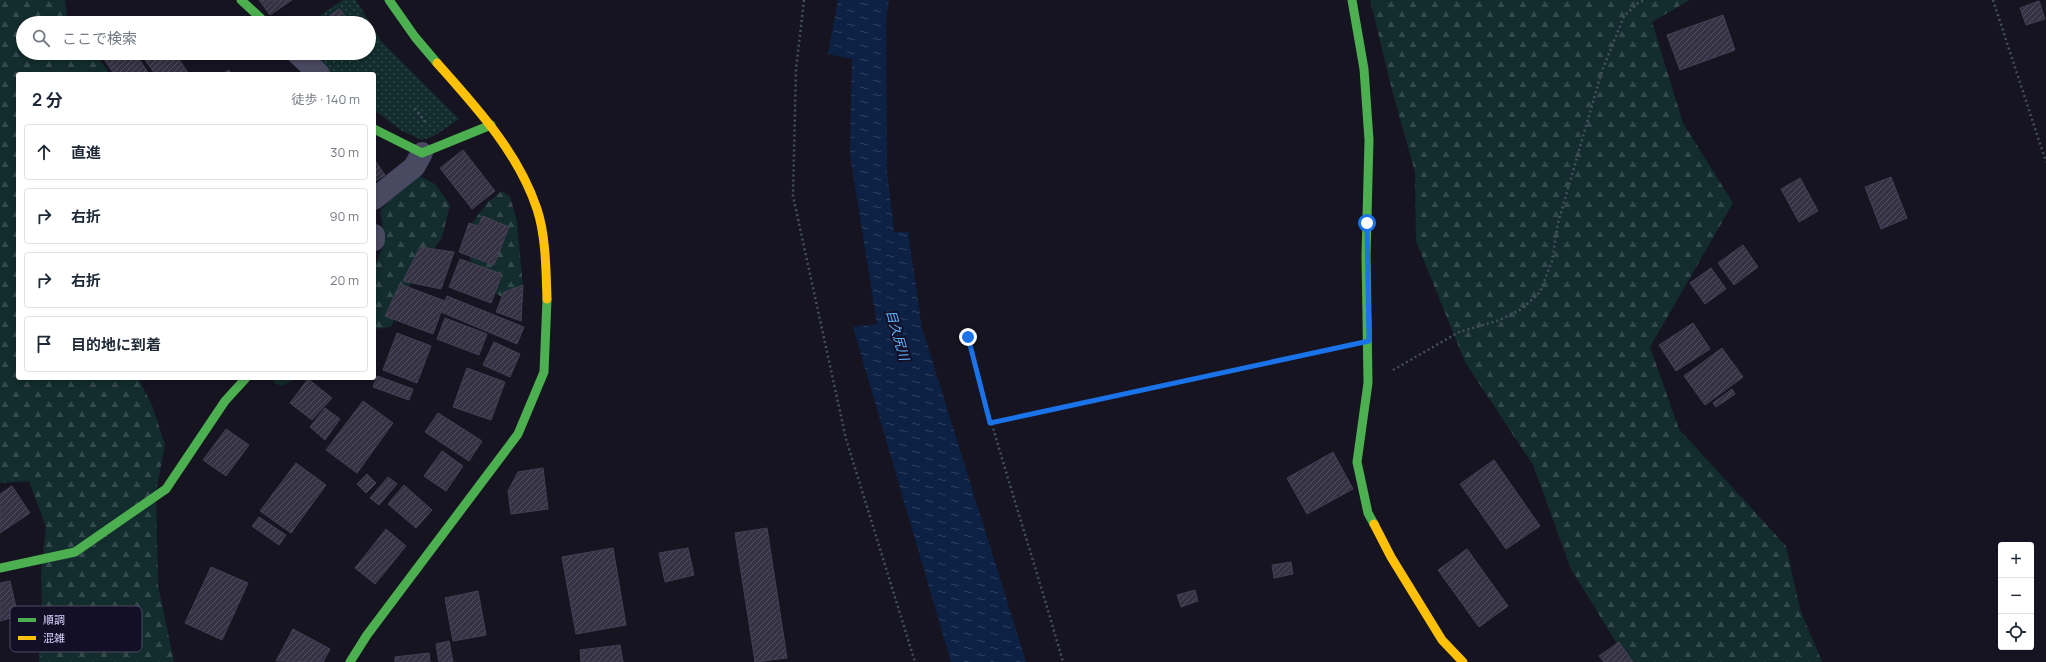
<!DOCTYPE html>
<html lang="ja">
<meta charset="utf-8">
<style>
:root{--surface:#fff;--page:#f2f2f3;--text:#1f2937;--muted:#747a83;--line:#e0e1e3}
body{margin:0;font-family:Manrope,"Noto Sans JP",sans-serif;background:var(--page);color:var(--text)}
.controls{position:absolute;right:12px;bottom:12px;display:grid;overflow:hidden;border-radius:4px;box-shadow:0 2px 6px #0003}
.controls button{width:36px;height:36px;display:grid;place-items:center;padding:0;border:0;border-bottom:1px solid var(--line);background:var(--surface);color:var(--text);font:20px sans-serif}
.stop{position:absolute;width:12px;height:12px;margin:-9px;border:3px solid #1a73e8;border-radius:50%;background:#fff}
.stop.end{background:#1a73e8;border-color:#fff;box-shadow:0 1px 4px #0008}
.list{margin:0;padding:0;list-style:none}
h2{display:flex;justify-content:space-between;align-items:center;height:52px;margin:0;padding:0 16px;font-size:17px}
h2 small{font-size:13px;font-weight:400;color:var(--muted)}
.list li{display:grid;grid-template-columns:26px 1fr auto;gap:12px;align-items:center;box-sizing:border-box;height:56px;margin:0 8px 8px;padding:0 8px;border:1px solid var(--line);border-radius:4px}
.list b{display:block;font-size:15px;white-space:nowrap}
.list em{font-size:13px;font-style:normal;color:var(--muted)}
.icon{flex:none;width:22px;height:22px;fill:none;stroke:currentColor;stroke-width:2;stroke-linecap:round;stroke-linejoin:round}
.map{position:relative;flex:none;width:2046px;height:662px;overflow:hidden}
.search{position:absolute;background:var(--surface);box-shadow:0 2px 6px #0003;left:16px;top:16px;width:360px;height:44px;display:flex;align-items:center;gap:10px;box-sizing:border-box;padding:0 14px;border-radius:22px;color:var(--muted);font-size:15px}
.panel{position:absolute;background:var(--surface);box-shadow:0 2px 6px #0003;left:16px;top:72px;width:360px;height:308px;border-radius:4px}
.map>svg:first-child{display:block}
.forest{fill:url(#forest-firs)}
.park{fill:url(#park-dots)}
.water{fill:url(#water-ripples)}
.building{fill:url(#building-hatch);stroke:#433f54}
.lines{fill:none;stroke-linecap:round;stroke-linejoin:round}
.path{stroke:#44505f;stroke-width:2.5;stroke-dasharray:2 3;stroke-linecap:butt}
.street{stroke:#4a4962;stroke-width:22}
.fast{stroke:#4caf50;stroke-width:9}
.slow{stroke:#ffc107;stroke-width:9}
.route{stroke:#1a73e8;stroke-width:5}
.labels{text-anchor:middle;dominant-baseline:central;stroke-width:4;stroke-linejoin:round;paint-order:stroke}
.water-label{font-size:13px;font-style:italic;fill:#62b6ff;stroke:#130f26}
.key{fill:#130f26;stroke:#4e4a67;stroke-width:1}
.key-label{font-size:11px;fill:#d9d4ff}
</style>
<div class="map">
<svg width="2046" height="662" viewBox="0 0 2046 662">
<defs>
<pattern id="forest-firs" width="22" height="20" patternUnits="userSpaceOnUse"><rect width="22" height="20" fill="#132c2d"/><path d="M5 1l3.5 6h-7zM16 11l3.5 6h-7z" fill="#354a4c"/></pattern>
<pattern id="park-dots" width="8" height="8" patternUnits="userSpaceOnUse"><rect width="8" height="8" fill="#132c2d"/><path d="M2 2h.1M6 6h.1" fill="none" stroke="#354a4c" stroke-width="1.8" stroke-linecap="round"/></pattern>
<pattern id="water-ripples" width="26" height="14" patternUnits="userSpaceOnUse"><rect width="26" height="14" fill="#0d2144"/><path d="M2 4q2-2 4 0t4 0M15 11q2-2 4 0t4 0" fill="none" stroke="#304060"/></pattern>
<pattern id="building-hatch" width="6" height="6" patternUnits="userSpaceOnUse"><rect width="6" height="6" fill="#343243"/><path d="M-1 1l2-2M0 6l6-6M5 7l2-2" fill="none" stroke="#514f5f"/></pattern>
</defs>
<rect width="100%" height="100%" fill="#161421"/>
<g class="forest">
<polygon points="0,0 65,0 67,17 72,23 23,23 23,53 95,53 110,74 18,74 18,378 138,378 152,405 165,445 156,492 158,585 174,662 39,662 42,618 41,571 46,527 29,481 0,483"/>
<polygon points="1370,0 1690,0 1652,22 1683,123 1733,203 1650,347 1679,429 1786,546 1800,609 1822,662 1628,662 1571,569 1533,465 1465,362 1416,241 1415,172 1393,94"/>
<polygon points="418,175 435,184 450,205 442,237 409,287 391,327 374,329 374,268 385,241 380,211 398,190"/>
<polygon points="502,191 510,197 517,221 523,287 519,297 502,297 479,284 469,256 472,223 488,202"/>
<polygon points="274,378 296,378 282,386 274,383"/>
</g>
<polygon class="park" points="343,0 356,0 382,42 459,119 434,136 422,140 402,131 374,110 374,74 332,74 308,53 369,53 369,23 309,23"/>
<polygon class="water" points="838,0 889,0 886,20 887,170 894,232 908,232 922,328 1026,662 951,662 853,327 877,324 850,155 852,59 828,54"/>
<g class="building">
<polygon points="259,0 292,0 270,15"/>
<polygon points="2039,1 2045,19 2026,25 2020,8"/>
<polygon points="340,9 347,19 342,23 336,23 330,15"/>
<polygon points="1723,15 1735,50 1680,70 1667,35"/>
<polygon points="328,17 333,23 319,23"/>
<polygon points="152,19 155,23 145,23"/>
<polygon points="100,53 135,53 149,74 114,74"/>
<polygon points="140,53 175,53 188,73 155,74"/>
<polygon points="229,70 231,74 221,74"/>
<polygon points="463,150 495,191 472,209 440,168"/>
<polygon points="374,159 385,175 374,182"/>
<polygon points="1891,177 1907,218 1881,229 1865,187"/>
<polygon points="1800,178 1818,211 1799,222 1781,189"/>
<polygon points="483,216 509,227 494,265 459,252 469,223 478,226"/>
<polygon points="1743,245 1758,267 1734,285 1718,263"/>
<polygon points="420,247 454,252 441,289 403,281"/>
<polygon points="460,259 502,274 491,303 449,287"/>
<polygon points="1711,268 1726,289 1705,304 1690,283"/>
<polygon points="400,284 445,301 433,334 385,316"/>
<polygon points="523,285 521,321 496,312 504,292"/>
<polygon points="447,296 524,327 517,344 441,312"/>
<polygon points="445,318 487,334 479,355 437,339"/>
<polygon points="1693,323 1710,349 1676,371 1659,345"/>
<polygon points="397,333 431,346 417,383 383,370"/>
<polygon points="494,342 520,354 510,377 483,365"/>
<polygon points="1722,348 1743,377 1705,405 1684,376"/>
<polygon points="467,368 505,382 491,420 453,407"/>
<polygon points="377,376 413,389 409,400 373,387"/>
<polygon points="308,379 332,398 312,420 290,403"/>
<polygon points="1732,389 1735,394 1716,407 1713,403"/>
<polygon points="363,401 393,423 357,473 326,450"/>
<polygon points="325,408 340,419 325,440 310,427"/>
<polygon points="438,413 482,441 469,461 425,432"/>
<polygon points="226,429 249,445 226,476 203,460"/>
<polygon points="442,451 463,466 446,491 424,476"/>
<polygon points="1333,452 1353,489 1307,514 1287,478"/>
<polygon points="1494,460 1540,526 1506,549 1460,484"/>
<polygon points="296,463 326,485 291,533 260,511"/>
<polygon points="543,468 548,509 511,514 508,491 518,472"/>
<polygon points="367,474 376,483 366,493 357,484"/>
<polygon points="388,477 397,484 379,505 370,498"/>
<polygon points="404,485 432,510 416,528 388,504"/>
<polygon points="12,486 30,513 0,533 0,494"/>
<polygon points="259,517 286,535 279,545 252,526"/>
<polygon points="767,528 787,658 755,662 735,533"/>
<polygon points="386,529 406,546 375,584 355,568"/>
<polygon points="613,548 626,625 576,634 562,557"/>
<polygon points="688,548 694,575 665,582 659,553"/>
<polygon points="1467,549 1508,606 1479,627 1438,570"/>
<polygon points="1291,562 1293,574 1274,578 1272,565"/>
<polygon points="211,567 248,583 222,640 185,623"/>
<polygon points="10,581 18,616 0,621 0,583"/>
<polygon points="1195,590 1198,601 1181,607 1177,595"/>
<polygon points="478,591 486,635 453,641 445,598"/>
<polygon points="293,629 330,649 323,662 276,661"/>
<polygon points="449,641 453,662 439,662 436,644"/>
<polygon points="1619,642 1633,662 1604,662 1599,656"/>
<polygon points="620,645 623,662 581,662 580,650"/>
<polygon points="429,653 430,662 395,662 395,657"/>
</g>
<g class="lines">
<g class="path">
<polyline points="804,0 796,69 793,196 846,439 915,662"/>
<polyline points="1993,0 2046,162"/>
<polyline points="415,108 426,123"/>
<path d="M968 337C996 446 1032 553 1063 662"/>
<polyline points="1393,370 1459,332 1497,321 1522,309 1540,292 1552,261 1558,223 1602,71 1624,16 1638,3 1645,0"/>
<polyline points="990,423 1341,347"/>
</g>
<g class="street">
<polyline points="297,53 319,74"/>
<polyline points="374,199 414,167 422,153"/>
<polyline points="374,235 374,240"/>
</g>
<g class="fast">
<polyline points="241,0 266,23"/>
<polyline points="389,0 415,37 437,63"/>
<polyline points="1352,0 1364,69 1369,140 1366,256 1368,383 1357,462 1368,513 1374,524"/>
<polyline points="374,129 422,153 491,125"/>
<polyline points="0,568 75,552 166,489 225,401 246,378"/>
<polyline points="350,662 367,635 518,434 544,372 547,299"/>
</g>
<g class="slow">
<path d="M437 63C476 107 518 152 537 209 546 236 546 271 547 299"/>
<polyline points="1374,524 1391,557 1442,640 1463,662"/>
</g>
</g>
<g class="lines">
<polyline class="route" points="968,337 990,423 1369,341 1367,223"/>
</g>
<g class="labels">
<g class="water-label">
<text transform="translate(898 335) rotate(74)">目久尻川</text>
</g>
</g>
<rect x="10" y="606" width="132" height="46" rx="6" class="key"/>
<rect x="18" y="618" width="18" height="4" fill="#4caf50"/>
<rect x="18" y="636" width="18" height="4" fill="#ffc107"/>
<g class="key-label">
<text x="43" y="624">順調</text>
<text x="43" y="642">混雑</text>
</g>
</svg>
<div class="controls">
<button>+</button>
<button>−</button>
<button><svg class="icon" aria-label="locate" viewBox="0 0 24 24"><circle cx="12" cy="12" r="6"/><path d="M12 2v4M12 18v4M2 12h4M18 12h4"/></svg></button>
</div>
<div class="stop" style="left:1367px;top:223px"></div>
<div class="stop end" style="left:968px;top:337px"></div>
<div class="search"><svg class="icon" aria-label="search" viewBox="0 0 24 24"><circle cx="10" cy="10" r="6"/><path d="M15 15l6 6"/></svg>ここで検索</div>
<section class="panel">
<h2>2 分<small>徒歩 · 140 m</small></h2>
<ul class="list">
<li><svg class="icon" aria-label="ahead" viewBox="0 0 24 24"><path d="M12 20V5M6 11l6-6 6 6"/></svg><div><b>直進</b></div><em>30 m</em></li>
<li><svg class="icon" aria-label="right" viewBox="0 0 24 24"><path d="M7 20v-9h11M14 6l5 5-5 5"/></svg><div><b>右折</b></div><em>90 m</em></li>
<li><svg class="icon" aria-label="right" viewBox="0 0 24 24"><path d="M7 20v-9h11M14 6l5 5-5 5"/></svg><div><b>右折</b></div><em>20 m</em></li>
<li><svg class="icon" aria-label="arrive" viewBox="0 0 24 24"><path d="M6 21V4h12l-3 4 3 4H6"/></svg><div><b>目的地に到着</b></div></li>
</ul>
</section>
</div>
